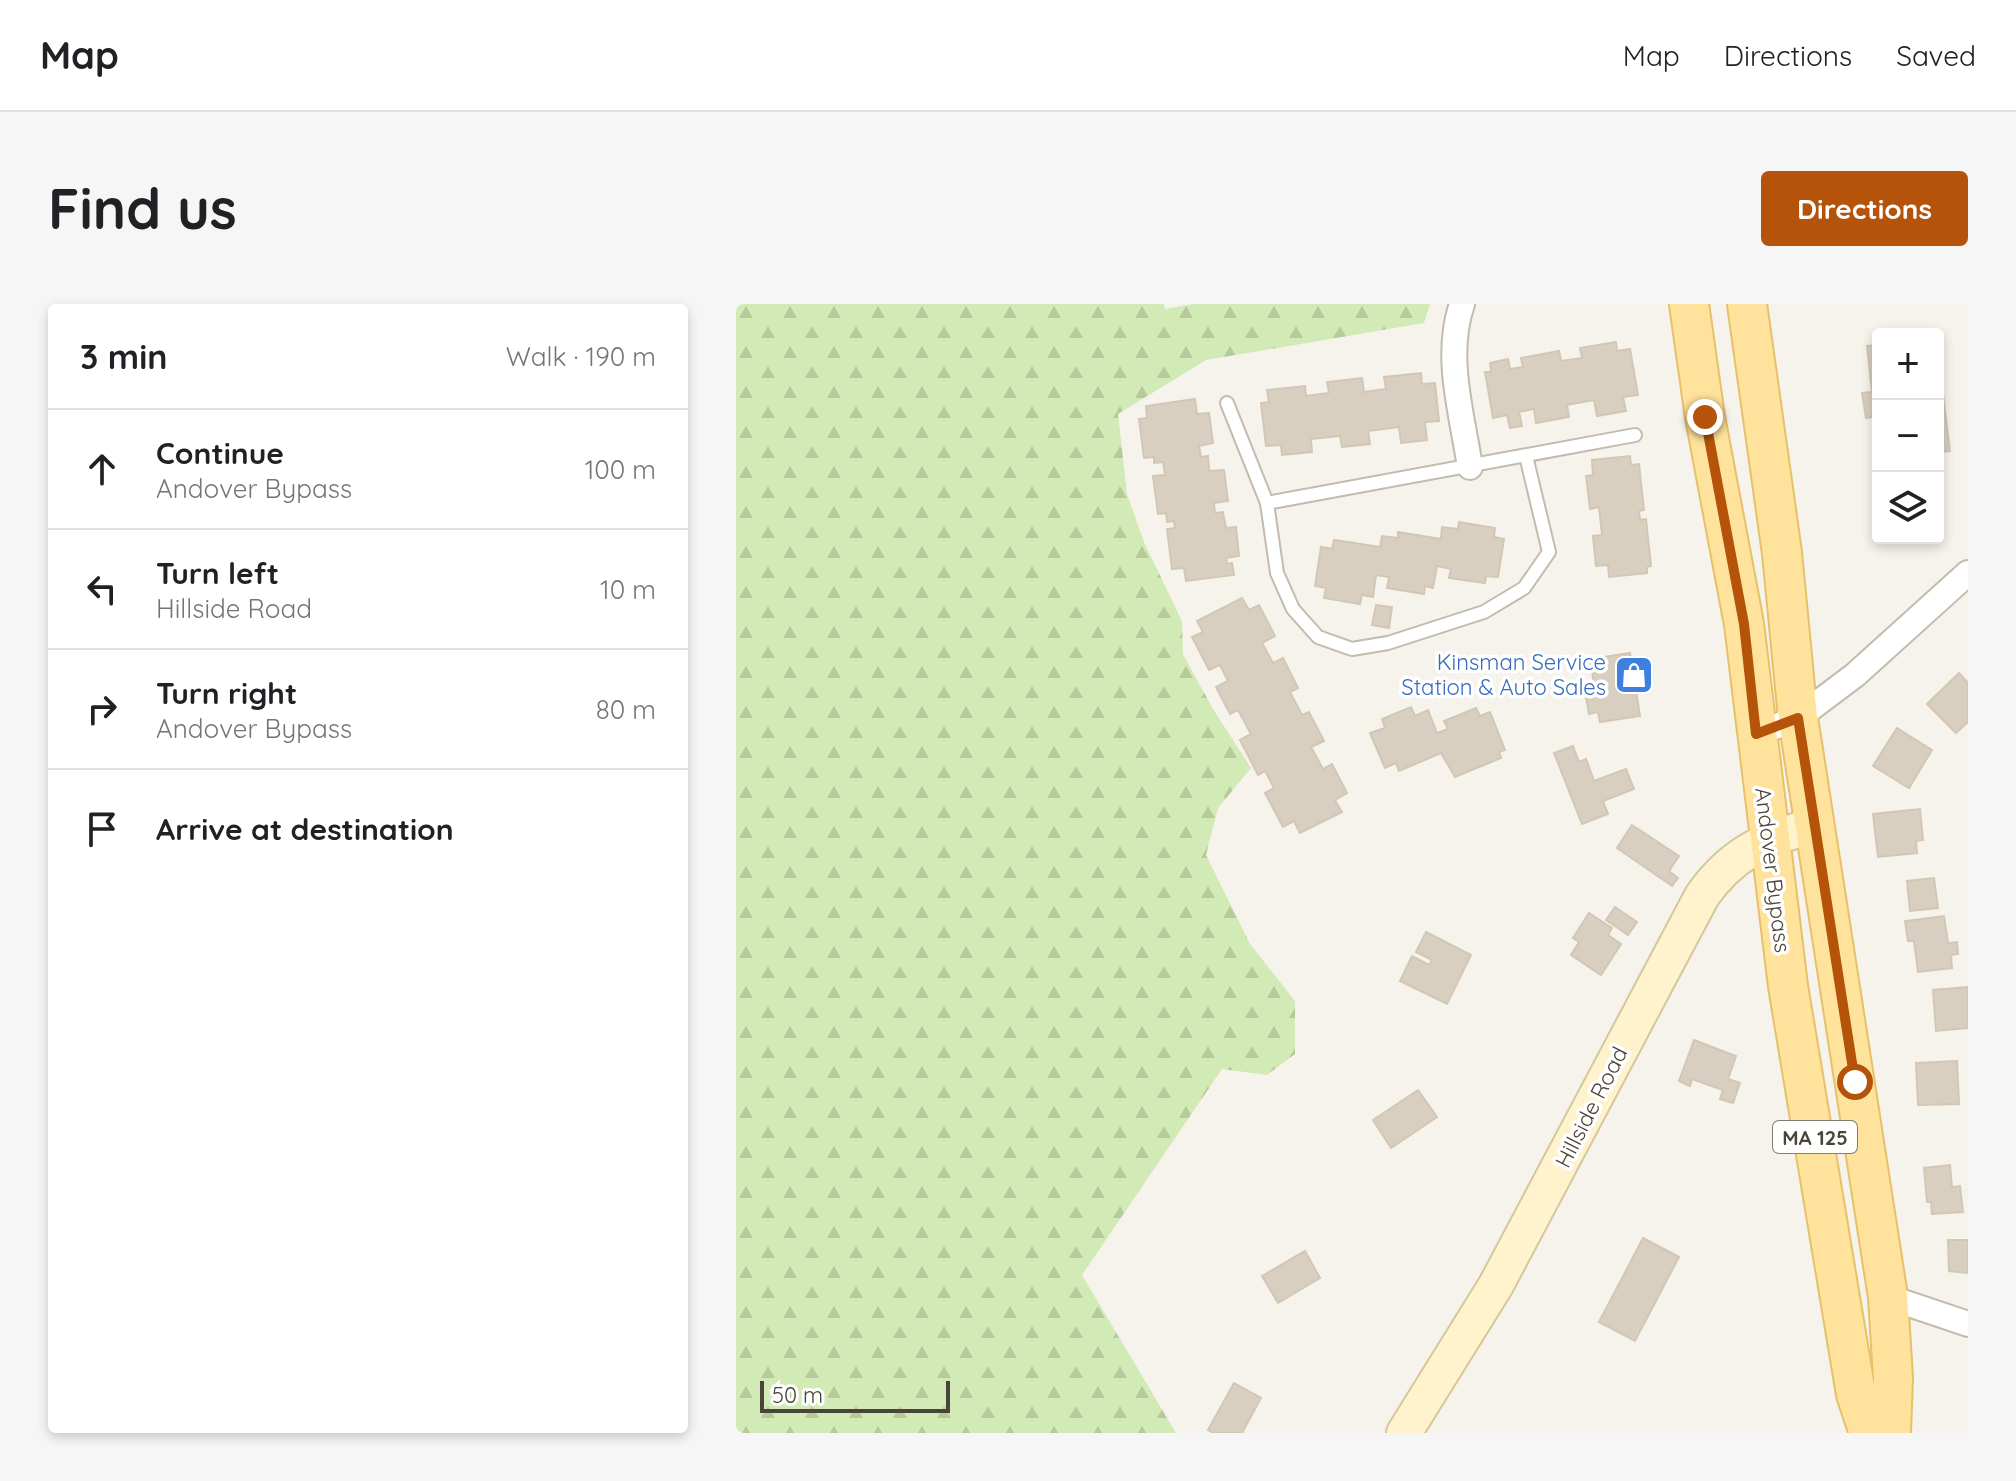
<!DOCTYPE html>
<meta charset="utf-8">
<style>
:root{--surface:#fff;--page:#f6f6f6;--text:#202124;--muted:#757577;--line:#e0e0e0;--accent:#b45309}
body{margin:0;font-family:Quicksand,sans-serif;background:var(--page);color:var(--text)}
.controls{position:absolute;right:24px;top:24px;display:grid;overflow:hidden;border-radius:8px;box-shadow:0 4px 12px #0003}
.controls button{width:72px;height:72px;display:grid;place-items:center;padding:0;border:0;border-bottom:2px solid var(--line);background:var(--surface);color:var(--text);font:40px sans-serif}
.scale{position:absolute;left:24px;bottom:20px;width:190px;box-sizing:border-box;padding-left:8px;border:4px solid #4b4439;border-top:0;font-size:22px;line-height:28px;white-space:nowrap;color:#4b4439;-webkit-text-stroke:6px #fff;paint-order:stroke}
.stop{position:absolute;width:24px;height:24px;margin:-18px;border:6px solid #b45309;border-radius:50%;background:#fff}
.stop.end{background:#b45309;border-color:#fff;box-shadow:0 2px 8px #0008}
.list{margin:0;padding:0;list-style:none}
h2{display:flex;justify-content:space-between;align-items:center;height:104px;margin:0;padding:0 32px;font-size:34px}
h2 small{font-size:26px;font-weight:400;color:var(--muted)}
.list li{display:grid;grid-template-columns:52px 1fr auto;gap:24px;align-items:center;box-sizing:border-box;height:120px;padding:0 32px;border-top:2px solid var(--line)}
.list b{display:block;font-size:30px;white-space:nowrap}
.list p{margin:0;font-size:26px;white-space:nowrap;color:var(--muted)}
.list em{font-size:26px;font-style:normal;color:var(--muted)}
.icon{flex:none;width:44px;height:44px;fill:none;stroke:currentColor;stroke-width:2;stroke-linecap:round;stroke-linejoin:round}
.map{position:relative;flex:none;width:1232px;height:1129px;overflow:hidden;border-radius:8px}
header{display:flex;align-items:center;gap:48px;box-sizing:border-box;height:112px;padding:0 40px;background:var(--surface);border-bottom:2px solid var(--line)}
header strong{font-size:38px}
nav{display:flex;gap:44px;margin-inline-start:auto;font-size:28px}
.intro{display:flex;align-items:center;justify-content:space-between;box-sizing:border-box;height:192px;padding:0 48px}
h1{margin:0;font-size:56px}
.button{padding:20px 36px;border-radius:8px;background:var(--accent);color:#fff;font-size:28px;font-weight:700}
main{display:flex;gap:48px;padding:0 48px}
aside{flex:1;background:var(--surface);border-radius:8px;box-shadow:0 4px 12px #0003}
.map>svg:first-child{display:block}
.forest{fill:url(#forest-firs)}
.building{fill:#d8cfc1;stroke:#d3c7b4;stroke-width:2}
.lines{fill:none;stroke-linecap:round;stroke-linejoin:round}
.lane-casing{stroke:#c2bbae;stroke-width:16}
.street-casing{stroke:#c2bbae;stroke-width:28}
.secondary-casing{stroke:#d6c79b;stroke-width:38}
.primary-casing{stroke:#e6c16a;stroke-width:42}
.lane{stroke:#fff;stroke-width:12}
.street{stroke:#fff;stroke-width:24}
.secondary{stroke:#fff3cd;stroke-width:34}
.primary{stroke:#ffe39c;stroke-width:38}
.route{stroke:#b45309;stroke-width:10}
.labels{text-anchor:middle;dominant-baseline:central;stroke-width:7;stroke-linejoin:round;paint-order:stroke}
.shield{fill:#fff;stroke:#817c74;stroke-width:2}
.shield-label{font-size:20px;font-weight:bold;fill:#4b4439}
.shop-label{font-size:22px;fill:#366cbe;stroke:#fff;text-anchor:end}
.street-label{font-size:22px;fill:#4b4439;stroke:#fff}
</style>
<header>
<strong>Map</strong>
<nav><a>Map</a><a>Directions</a><a>Saved</a></nav>
</header>
<div class="intro"><h1>Find us</h1><a class="button">Directions</a></div>
<main>
<aside>
<h2>3 min<small>Walk · 190 m</small></h2>
<ul class="list">
<li><svg class="icon" aria-label="ahead" viewBox="0 0 24 24"><path d="M12 20V5M6 11l6-6 6 6"/></svg><div><b>Continue</b><p>Andover Bypass</p></div><em>100 m</em></li>
<li><svg class="icon" aria-label="left" viewBox="0 0 24 24"><path d="M17 20v-9H6M10 6l-5 5 5 5"/></svg><div><b>Turn left</b><p>Hillside Road</p></div><em>10 m</em></li>
<li><svg class="icon" aria-label="right" viewBox="0 0 24 24"><path d="M7 20v-9h11M14 6l5 5-5 5"/></svg><div><b>Turn right</b><p>Andover Bypass</p></div><em>80 m</em></li>
<li><svg class="icon" aria-label="arrive" viewBox="0 0 24 24"><path d="M6 21V4h12l-3 4 3 4H6"/></svg><div><b>Arrive at destination</b></div></li>
</ul>
</aside>
<div class="map">
<svg width="1232" height="1129" viewBox="0 0 1232 1129">
<defs>
<pattern id="forest-firs" width="22" height="20" patternUnits="userSpaceOnUse" patternTransform="scale(2)"><rect width="22" height="20" fill="#d2eab5"/><path d="M5 1l3.5 6h-7zM16 11l3.5 6h-7z" fill="#b6ca9c"/></pattern>
</defs>
<rect width="100%" height="100%" fill="#f6f3ec"/>
<polygon class="forest" points="0,0 428,0 429,5 457,0 694,0 688,19 470,56 382,110 391,190 408,238 446,317 447,350 477,405 515,464 482,504 470,551 514,640 559,697 559,750 531,771 486,765 346,971 440,1129 0,1129"/>
<g class="building">
<polygon points="880,38 881,47 894,45 902,91 887,93 890,107 861,112 858,96 831,101 833,113 800,119 798,105 783,108 786,122 774,124 771,111 757,114 749,68 755,68 754,59 772,55 774,65 787,63 785,54 823,47 825,57 846,54 844,44"/>
<polygon points="1142,41 1142,112 1130,114 1126,89 1136,88 1131,42"/>
<polygon points="1202,50 1214,147 1202,148"/>
<polygon points="685,69 686,80 699,79 703,117 689,118 691,136 665,139 663,123 632,127 634,140 606,143 604,132 575,135 576,148 546,151 545,141 530,142 525,99 533,98 531,86 569,82 570,92 593,89 591,78 626,74 628,88 650,85 648,73"/>
<polygon points="459,95 461,110 473,109 477,139 463,142 465,153 472,152 473,167 488,166 492,197 478,199 479,209 487,208 490,224 500,223 503,252 490,254 491,260 496,259 498,271 450,277 448,264 436,265 431,225 439,224 438,217 431,218 430,209 422,210 417,172 429,171 427,158 418,159 418,153 408,154 403,115 411,114 410,102"/>
<polygon points="894,152 895,161 903,160 908,206 903,207 904,216 910,215 915,262 911,263 911,269 873,273 872,261 860,262 857,232 866,231 863,203 854,205 850,172 857,171 856,156"/>
<polygon points="723,218 759,224 758,233 768,235 762,273 750,272 749,279 713,274 715,265 701,262 697,284 689,282 688,290 651,284 653,273 640,271 637,293 626,291 624,300 588,294 590,284 579,282 585,243 596,245 598,236 644,243 646,232 662,234 662,228 705,235 706,223 722,225"/>
<polygon points="506,294 513,306 523,301 539,332 526,339 537,359 547,354 562,384 554,388 566,411 573,408 588,437 575,443 587,465 596,460 611,489 599,496 606,508 564,529 558,517 547,523 529,489 538,484 529,467 522,471 504,436 515,430 502,406 494,410 480,383 492,377 484,361 473,366 456,333 467,328 461,317"/>
<polygon points="640,301 656,303 653,324 636,321"/>
<polygon points="894,349 904,412 864,418 862,408 853,410 848,381 858,380 854,355"/>
<polygon points="1223,369 1232,379 1232,418 1220,429 1191,400"/>
<polygon points="675,403 679,412 692,406 701,429 712,425 708,417 740,404 744,412 754,408 769,446 763,448 765,454 719,473 705,449 663,467 660,459 649,464 634,429 649,424 646,415"/>
<polygon points="1161,424 1196,446 1173,484 1137,462"/>
<polygon points="837,442 843,458 850,455 858,477 890,465 898,485 867,497 872,510 846,520 818,449"/>
<polygon points="1184,505 1187,536 1180,537 1181,549 1142,553 1137,510"/>
<polygon points="896,521 943,552 933,567 942,574 936,582 881,544"/>
<polygon points="1198,574 1202,604 1174,607 1171,577"/>
<polygon points="879,603 901,618 892,631 870,616"/>
<polygon points="853,609 876,624 872,631 885,640 865,671 835,651 843,638 837,634"/>
<polygon points="1208,612 1212,639 1221,638 1222,650 1215,651 1216,664 1182,668 1178,637 1172,637 1169,617"/>
<polygon points="690,628 735,651 711,700 664,677 676,652 693,661 696,656 680,648"/>
<polygon points="1232,683 1232,724 1200,727 1197,686"/>
<polygon points="958,736 1000,752 992,775 1004,779 997,799 984,795 987,786 956,775 954,782 943,777"/>
<polygon points="1221,757 1223,800 1182,801 1180,759"/>
<polygon points="682,786 701,813 655,844 637,816"/>
<polygon points="1214,861 1216,883 1224,882 1227,908 1196,910 1195,898 1191,898 1188,864"/>
<polygon points="907,934 943,953 899,1037 863,1018"/>
<polygon points="1212,936 1232,936 1232,969 1213,967"/>
<polygon points="569,947 584,974 542,999 526,972"/>
<polygon points="498,1079 525,1094 506,1129 477,1129 472,1126"/>
</g>
<g class="lines">
<defs>
<g id="lane">
<polyline points="491,99 531,199 541,269 557,305 582,333 616,345 652,339 748,308 788,284 813,248 790,152"/>
<polyline points="531,199 899,131"/>
</g>
<g id="street">
<path d="M726 0C708 52 726 110 734 163"/>
<polyline points="1020,430 1062,414 1119,371 1232,269"/>
<polyline points="1152,993 1232,1020"/>
</g>
<path id="secondary" d="M668 1129 760 981 966 592C996 549 1029 535 1078 521"/>
<g id="primary">
<polyline points="953,0 969,113 1008,320 1052,682 1120,1090 1133,1129"/>
<polyline points="1011,0 1046,249 1062,414 1152,993 1157,1074 1155,1129"/>
</g>
</defs>
<use href="#lane" class="lane-casing"/>
<use href="#street" class="street-casing"/>
<use href="#secondary" class="secondary-casing"/>
<use href="#primary" class="primary-casing"/>
<use href="#lane" class="lane"/>
<use href="#street" class="street"/>
<use href="#secondary" class="secondary"/>
<use href="#primary" class="primary"/>
</g>
<g class="lines">
<polyline class="route" points="969,113 1008,320 1020,430 1062,414 1119,778"/>
</g>
<defs>
<symbol id="shop-square" viewBox="-11 -11 22 22"><rect x="-9" y="-9" width="18" height="18" rx="4" fill="#3f7fe0" stroke="#fff"/><path d="M-5-2.5h2.3a2.7 3.5 0 0 1 5.4 0H5L5.5 6h-11ZM-1.5-2.5h3a1.5 2.3 0 0 0-3 0Z" fill="#fff"/></symbol>
</defs>
<g fill-rule="evenodd">
<use href="#shop-square" x="876" y="349" width="44" height="44"/>
</g>
<g class="labels">
<rect class="shield" x="1037" y="817" width="84" height="32" rx="6"/>
<g class="shield-label">
<text x="1079" y="833">MA 125</text>
</g>
<g class="shop-label">
<text x="870" y="358">Kinsman Service<tspan x="870" dy="25">Station &amp; Auto Sales</tspan></text>
</g>
<g class="street-label">
<text transform="translate(1037 566) rotate(83)">Andover Bypass</text>
<text transform="translate(855 803) rotate(-63)">Hillside Road</text>
</g>
</g>
</svg>
<div class="controls">
<button>+</button>
<button>−</button>
<button><svg class="icon" aria-label="layers" viewBox="0 0 24 24"><path d="M12 4l9 5-9 5-9-5zM3 14l9 5 9-5"/></svg></button>
</div>
<div class="scale">50 m</div>
<div class="stop" style="left:1119px;top:778px"></div>
<div class="stop end" style="left:969px;top:113px"></div>
</div>
</main>
